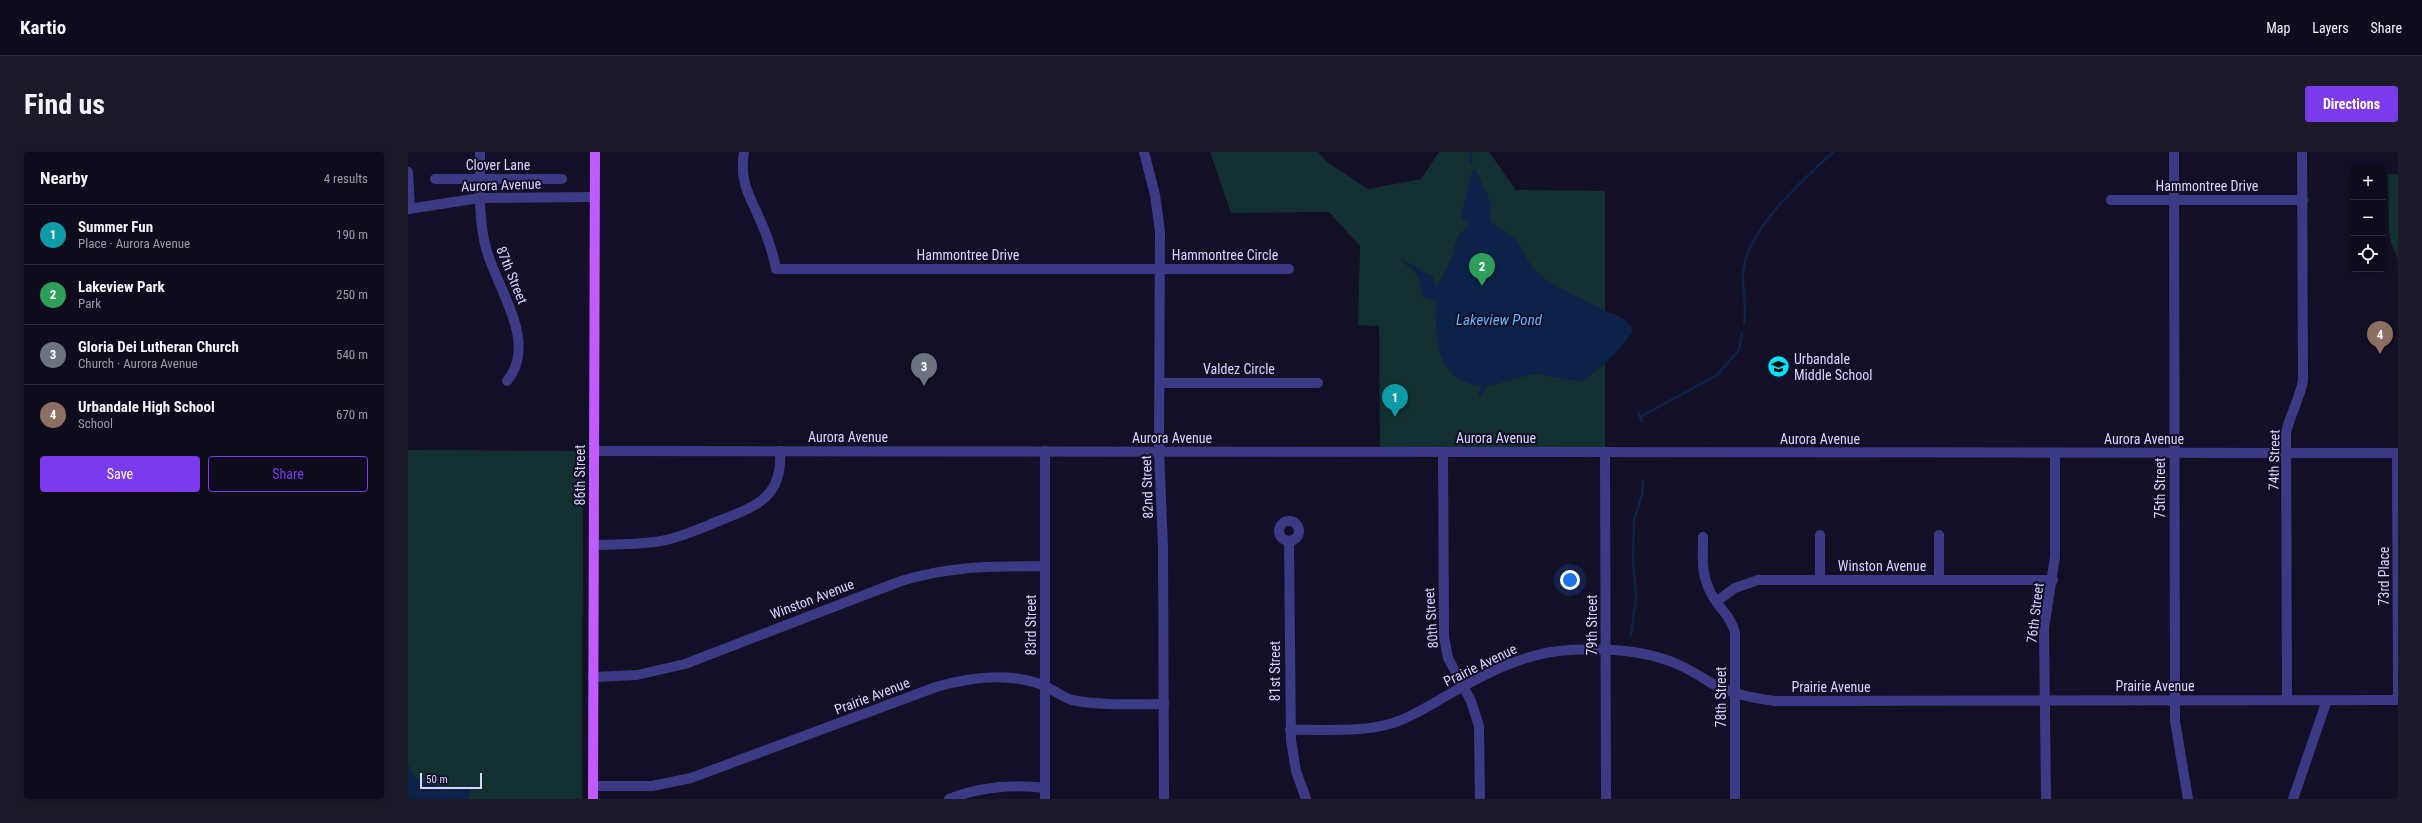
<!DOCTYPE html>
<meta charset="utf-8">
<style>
:root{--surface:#0e0b1c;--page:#1c1929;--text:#f1f3f6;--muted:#9b9ba3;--line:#2e2b3b;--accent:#7c3aed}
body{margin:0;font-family:"Roboto Condensed",sans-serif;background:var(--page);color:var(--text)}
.controls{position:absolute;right:12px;top:12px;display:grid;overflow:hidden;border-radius:4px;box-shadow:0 2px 10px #0003}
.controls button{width:36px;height:36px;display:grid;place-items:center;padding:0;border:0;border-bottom:1px solid var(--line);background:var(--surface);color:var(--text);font:20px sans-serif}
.scale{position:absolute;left:12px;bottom:10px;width:62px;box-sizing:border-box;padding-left:4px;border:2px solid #d9d4ff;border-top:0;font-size:11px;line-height:14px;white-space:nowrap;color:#d9d4ff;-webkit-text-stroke:3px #130f26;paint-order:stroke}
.you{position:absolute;left:1162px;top:428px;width:14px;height:14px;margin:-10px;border:3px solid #fff;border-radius:50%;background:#1a73e8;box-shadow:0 0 0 6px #1a73e833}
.badge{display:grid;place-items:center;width:26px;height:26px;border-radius:50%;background:var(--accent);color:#fff;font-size:13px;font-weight:700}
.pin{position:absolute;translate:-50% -33px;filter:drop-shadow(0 1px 2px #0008)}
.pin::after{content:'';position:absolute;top:21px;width:14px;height:12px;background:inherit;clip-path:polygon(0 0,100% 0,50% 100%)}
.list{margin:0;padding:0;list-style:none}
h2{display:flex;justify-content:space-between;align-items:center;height:52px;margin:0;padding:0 16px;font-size:17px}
h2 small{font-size:13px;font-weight:400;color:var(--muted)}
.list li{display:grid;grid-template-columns:26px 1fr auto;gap:12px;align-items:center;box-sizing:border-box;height:60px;padding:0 16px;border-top:1px solid var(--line)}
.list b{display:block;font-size:15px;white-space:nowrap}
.list p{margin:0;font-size:13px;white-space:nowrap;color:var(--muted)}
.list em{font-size:13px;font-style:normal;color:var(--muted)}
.actions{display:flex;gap:8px;padding:12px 16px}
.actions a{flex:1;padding:9px 0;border:1px solid var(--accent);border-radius:4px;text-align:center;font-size:14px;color:var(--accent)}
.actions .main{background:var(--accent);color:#fff}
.icon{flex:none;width:22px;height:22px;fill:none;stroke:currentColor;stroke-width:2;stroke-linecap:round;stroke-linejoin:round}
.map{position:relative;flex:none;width:1990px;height:647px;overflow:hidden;border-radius:4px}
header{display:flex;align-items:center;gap:24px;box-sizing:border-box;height:56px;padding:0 20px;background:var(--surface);border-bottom:1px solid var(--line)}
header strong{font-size:19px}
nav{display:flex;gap:22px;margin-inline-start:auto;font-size:14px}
.intro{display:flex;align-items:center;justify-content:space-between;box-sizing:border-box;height:96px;padding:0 24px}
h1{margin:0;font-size:28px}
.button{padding:10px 18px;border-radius:4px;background:var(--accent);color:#fff;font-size:14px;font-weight:700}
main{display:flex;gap:24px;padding:0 24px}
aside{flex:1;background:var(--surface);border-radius:4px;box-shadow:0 2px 10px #0003}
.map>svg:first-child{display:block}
.green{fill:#12302f}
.water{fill:#0c2248}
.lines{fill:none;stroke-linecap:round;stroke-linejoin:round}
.stream{stroke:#0c2248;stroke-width:2.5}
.minor{stroke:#3d3a85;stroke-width:10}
.major{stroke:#c25bff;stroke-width:10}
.labels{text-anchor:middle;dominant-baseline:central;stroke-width:4;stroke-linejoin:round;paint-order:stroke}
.street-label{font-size:14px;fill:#d9d4ff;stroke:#130f26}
.poi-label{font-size:14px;fill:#d9d4ff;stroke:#130f26;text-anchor:start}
.water-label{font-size:15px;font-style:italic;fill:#62b6ff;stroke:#130f26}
</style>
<header>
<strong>Kartio</strong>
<nav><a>Map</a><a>Layers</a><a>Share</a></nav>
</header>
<div class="intro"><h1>Find us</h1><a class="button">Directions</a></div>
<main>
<aside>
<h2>Nearby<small>4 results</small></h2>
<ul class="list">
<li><span class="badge" style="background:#0f9aa8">1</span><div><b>Summer Fun</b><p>Place · Aurora Avenue</p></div><em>190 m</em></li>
<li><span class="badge" style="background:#2e9e5b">2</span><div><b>Lakeview Park</b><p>Park</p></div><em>250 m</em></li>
<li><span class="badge" style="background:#6b7280">3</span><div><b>Gloria Dei Lutheran Church</b><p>Church · Aurora Avenue</p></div><em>540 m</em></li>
<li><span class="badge" style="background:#8d6e63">4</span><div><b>Urbandale High School</b><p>School</p></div><em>670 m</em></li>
</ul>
<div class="actions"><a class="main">Save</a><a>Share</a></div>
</aside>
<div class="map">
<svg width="1990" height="647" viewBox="0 0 1990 647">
<rect width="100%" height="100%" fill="#130f26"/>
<g class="green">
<polygon points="802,0 910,0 919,10 960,37 1013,27 1031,0 1081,0 1108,38 1197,39 1197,300 972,300 971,174 950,173 952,94 921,60 823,61"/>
<polygon points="1980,22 1990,22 1990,107 1983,91 1981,80"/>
<polygon points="0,298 175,299 174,647 0,647"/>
</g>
<g class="water">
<path d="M1067 17 1083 51 1081 67C1088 76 1098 79 1106 86 1114 95 1118 108 1126 117 1141 134 1169 143 1189 155 1201 162 1221 163 1225 180L1204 205 1176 229 1160 228 1132 222 1121 223 1079 235 1073 245 1070 243 1074 234C1027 229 1027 186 1028 149L1015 145C1013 138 1012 125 1007 120 1001 114 996 113 992 106L1025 125 1028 136 1042 109 1050 83 1062 73 1060 69 1053 67V64L1064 19Z"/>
<polygon points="0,612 7,626 16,631 25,633 36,639 59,636 62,638 62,644 59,647 0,647"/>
</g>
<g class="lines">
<g class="stream">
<polyline points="1063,0 1063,10"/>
<path d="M1336 172C1339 155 1334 137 1335 120 1339 77 1394 29 1425 0"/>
<polyline points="1230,260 1234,270"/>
<polyline points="1232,265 1309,223 1331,198 1334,181"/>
<polyline points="1223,483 1228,446 1225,407 1226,368 1234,343 1235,329"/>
</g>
<g class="minor">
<path d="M72 0C72 30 70 62 77 92 86 134 132 189 99 229"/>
<path d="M336 0C331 31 342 44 353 70 360 86 365 101 368 117H881"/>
<polyline points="736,0 747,43 752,80 751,299 755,395 756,647"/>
<polyline points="1766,0 1767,569 1780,647"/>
<polyline points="0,20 2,57"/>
<polyline points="27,27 154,27"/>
<polyline points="1703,48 1895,48"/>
<polyline points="0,57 72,46 187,45"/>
<polyline points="752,231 910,231"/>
<polyline points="186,299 1990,301"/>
<polyline points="637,299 637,647"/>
<polyline points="1035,300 1036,485 1040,506 1063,549 1071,574 1072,647"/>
<polyline points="1197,300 1198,647"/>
<polyline points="1989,301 1990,548"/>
<circle cx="881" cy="379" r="10"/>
<polyline points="1412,383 1412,428"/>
<path d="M1295 385C1295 403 1293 421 1301 437 1308 455 1322 461 1327 481V647"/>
<polyline points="881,390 883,588 888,619 898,647"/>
<path d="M186 393C208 392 231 393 253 389 274 385 293 376 313 368 349 354 375 345 372 299"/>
<polyline points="1531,428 1531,383"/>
<polyline points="1309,449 1327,436 1350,428 1645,428"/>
<path d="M185 525 229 523 277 512 493 429C545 413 584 415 637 414"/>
<path d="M1879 548 1878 281C1882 262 1892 247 1895 228L1894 0"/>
<path d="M882 578C915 577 953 581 985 571 1004 565 1021 554 1038 544 1077 522 1117 500 1162 498 1197 496 1236 498 1269 512 1281 517 1292 524 1303 531 1323 542 1345 546 1367 549L1990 548"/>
<path d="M185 634H244L283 626 528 535C562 525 603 520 637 534 646 538 654 545 664 548 694 554 726 552 756 552"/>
<path d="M541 647C572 635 604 632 637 636"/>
<polyline points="1638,647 1636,476 1647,405 1647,302"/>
<polyline points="1885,647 1919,548"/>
</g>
<polyline class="major" points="185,647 187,0"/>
</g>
<defs>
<symbol id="school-disc" viewBox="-11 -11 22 22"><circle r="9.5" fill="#00e5ff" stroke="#130f26"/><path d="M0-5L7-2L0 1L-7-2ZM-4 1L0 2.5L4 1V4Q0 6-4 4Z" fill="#111"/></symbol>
</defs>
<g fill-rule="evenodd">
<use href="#school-disc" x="1358" y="202" width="25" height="25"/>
</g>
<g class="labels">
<g class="street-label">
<text x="90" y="13">Clover Lane</text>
<text transform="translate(93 33) rotate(-2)">Aurora Avenue</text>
<text x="1799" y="34">Hammontree Drive</text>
<text x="560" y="103">Hammontree Drive</text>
<text x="817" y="103">Hammontree Circle</text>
<text transform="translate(104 123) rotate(68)">87th Street</text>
<text x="831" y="217">Valdez Circle</text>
<text x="440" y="285">Aurora Avenue</text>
<text x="764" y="286">Aurora Avenue</text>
<text x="1088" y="286">Aurora Avenue</text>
<text x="1412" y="287">Aurora Avenue</text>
<text x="1736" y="287">Aurora Avenue</text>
<text transform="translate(1866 308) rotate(-89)">74th Street</text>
<text transform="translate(172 323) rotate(-90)">86th Street</text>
<text transform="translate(739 335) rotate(-92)">82nd Street</text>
<text transform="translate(1752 336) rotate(-90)">75th Street</text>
<text x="1474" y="414">Winston Avenue</text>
<text transform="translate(1976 424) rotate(-90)">73rd Place</text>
<text transform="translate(404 447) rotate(-21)">Winston Avenue</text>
<text transform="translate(1627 461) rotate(-83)">76th Street</text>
<text transform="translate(1023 466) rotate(-94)">80th Street</text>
<text transform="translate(623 473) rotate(-90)">83rd Street</text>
<text transform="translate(1184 473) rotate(-90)">79th Street</text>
<text transform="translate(1072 513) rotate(-26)">Prairie Avenue</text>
<text transform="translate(867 519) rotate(-90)">81st Street</text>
<text x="1747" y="534">Prairie Avenue</text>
<text x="1423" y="535">Prairie Avenue</text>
<text transform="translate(464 544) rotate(-21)">Prairie Avenue</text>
<text transform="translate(1313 545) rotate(-90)">78th Street</text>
</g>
<g class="poi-label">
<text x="1386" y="207">Urbandale<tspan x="1386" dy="16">Middle School</tspan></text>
</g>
<g class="water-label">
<text x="1091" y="168">Lakeview Pond</text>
</g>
</g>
</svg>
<div class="controls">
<button>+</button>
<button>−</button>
<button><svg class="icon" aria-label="locate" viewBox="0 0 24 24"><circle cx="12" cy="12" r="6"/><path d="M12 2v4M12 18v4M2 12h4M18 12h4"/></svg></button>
</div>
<div class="scale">50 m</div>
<div class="you"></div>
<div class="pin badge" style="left:987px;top:265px;background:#0f9aa8">1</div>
<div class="pin badge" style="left:1074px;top:134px;background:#2e9e5b">2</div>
<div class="pin badge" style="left:516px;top:234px;background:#6b7280">3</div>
<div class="pin badge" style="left:1972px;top:202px;background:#8d6e63">4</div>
</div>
</main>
